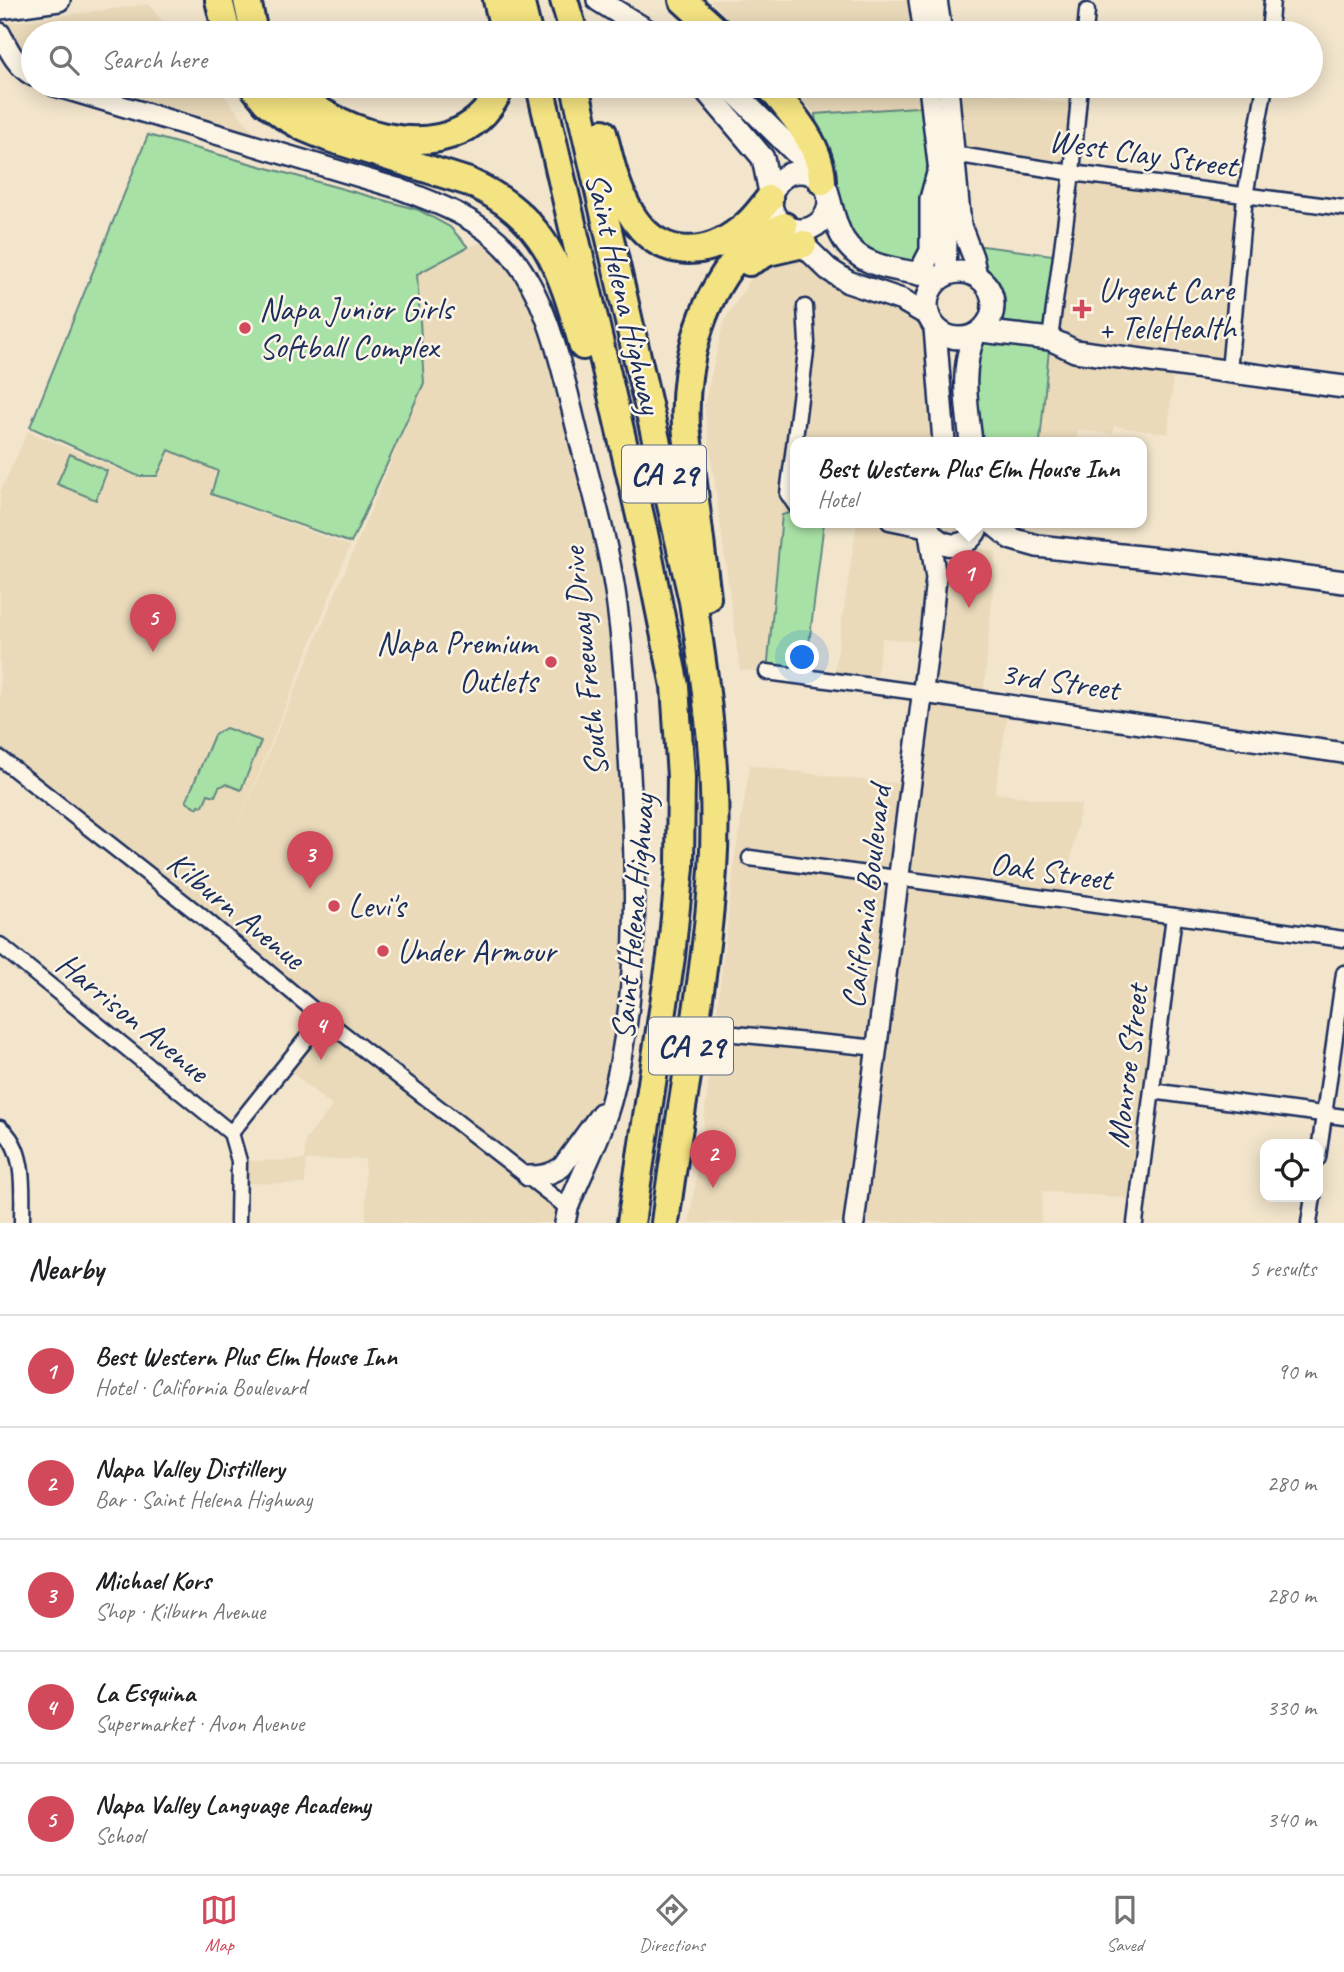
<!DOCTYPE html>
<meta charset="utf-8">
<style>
:root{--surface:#fff;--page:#f6f6f6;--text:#202124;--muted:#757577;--line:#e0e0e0;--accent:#d1495b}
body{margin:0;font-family:Caveat,sans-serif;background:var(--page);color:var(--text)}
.controls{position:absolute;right:21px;bottom:21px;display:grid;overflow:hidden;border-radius:14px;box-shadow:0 4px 18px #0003}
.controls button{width:63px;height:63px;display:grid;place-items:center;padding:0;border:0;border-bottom:2px solid var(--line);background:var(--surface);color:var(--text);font:35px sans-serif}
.you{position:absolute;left:803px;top:658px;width:24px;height:24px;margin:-18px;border:5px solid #fff;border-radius:50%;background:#1a73e8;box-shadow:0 0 0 10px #1a73e833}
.badge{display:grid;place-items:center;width:46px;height:46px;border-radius:50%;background:var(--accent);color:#fff;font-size:23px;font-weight:700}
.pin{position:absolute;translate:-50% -58px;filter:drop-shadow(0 2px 4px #0008)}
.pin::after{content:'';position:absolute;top:37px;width:24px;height:21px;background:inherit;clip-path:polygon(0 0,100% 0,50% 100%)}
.popup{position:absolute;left:790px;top:437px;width:357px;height:91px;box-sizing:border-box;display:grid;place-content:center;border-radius:14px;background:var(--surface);filter:drop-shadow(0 2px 5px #0005);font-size:23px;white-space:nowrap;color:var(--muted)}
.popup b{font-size:26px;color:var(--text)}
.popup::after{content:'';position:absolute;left:50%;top:100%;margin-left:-14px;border:14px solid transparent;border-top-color:var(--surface)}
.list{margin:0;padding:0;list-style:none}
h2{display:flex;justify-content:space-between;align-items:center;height:91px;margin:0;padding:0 28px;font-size:30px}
h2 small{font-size:23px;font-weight:400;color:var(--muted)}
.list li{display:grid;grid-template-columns:46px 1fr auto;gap:21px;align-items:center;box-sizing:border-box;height:112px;padding:0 28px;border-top:2px solid var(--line)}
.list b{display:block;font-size:26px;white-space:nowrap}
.list p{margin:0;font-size:23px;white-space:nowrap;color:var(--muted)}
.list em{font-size:23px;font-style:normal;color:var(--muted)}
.icon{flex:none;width:38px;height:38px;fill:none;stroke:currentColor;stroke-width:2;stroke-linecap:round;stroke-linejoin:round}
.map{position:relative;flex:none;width:1344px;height:1223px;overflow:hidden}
.search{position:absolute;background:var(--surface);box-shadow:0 4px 18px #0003;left:21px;right:21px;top:21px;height:77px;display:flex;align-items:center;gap:18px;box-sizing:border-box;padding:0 24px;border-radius:38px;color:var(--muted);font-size:26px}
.sheet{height:651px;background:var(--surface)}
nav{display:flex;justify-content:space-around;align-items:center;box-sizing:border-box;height:98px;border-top:2px solid var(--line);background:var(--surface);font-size:19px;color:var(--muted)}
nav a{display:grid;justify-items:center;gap:4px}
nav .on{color:var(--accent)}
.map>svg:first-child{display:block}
.built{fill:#eadaba}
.green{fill:#a8e1a5;stroke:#628882;stroke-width:2}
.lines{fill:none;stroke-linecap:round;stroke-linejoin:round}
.minor-casing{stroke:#1b2f5e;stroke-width:19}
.tertiary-casing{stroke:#1b2f5e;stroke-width:24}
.secondary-casing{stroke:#1b2f5e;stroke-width:26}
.motorway-casing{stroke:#1b2f5e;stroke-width:32}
.minor{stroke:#fcf5e5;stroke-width:14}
.tertiary{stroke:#fcf5e5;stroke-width:19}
.secondary{stroke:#fcf5e5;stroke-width:21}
.motorway{stroke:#f4e382;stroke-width:26}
.poi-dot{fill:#d1495b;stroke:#fcf5e5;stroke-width:2.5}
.labels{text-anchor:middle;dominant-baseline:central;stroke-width:5;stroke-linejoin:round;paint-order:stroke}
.shield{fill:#fcf5e5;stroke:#5e6a86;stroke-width:2}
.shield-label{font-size:32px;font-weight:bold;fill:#1b2f5e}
.street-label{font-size:33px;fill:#1b2f5e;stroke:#fcf5e5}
.poi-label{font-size:33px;fill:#1b2f5e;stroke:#fcf5e5;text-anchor:start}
</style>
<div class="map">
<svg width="1344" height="1223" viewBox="0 0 1344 1223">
<rect width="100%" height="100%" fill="#f2e5cc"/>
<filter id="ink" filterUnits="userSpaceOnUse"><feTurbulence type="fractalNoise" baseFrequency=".0143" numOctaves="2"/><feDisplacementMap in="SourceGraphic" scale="14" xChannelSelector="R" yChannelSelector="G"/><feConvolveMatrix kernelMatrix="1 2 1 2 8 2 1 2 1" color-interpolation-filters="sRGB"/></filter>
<g filter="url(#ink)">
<g class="built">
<polygon points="710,0 919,0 924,33 741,33"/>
<polygon points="148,4 172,33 33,33 33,76 0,24"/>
<polygon points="55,86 216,86 268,149"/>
<polygon points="789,86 929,86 931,106 815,114"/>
<polygon points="948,88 1079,105 1073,172 1245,196 1229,371 1174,364 1168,434 1114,426 1113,434 1078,430 1076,442 1041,440 1050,339 1072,173 954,154"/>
<polygon points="494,238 534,292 606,542 636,877 614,1091 577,1147 529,1176 568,1208 565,1223 366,1223 365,1159 306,1160 305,1184 238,1183 239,1161 305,1160 305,1141 332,1106 284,1066 323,1017 0,758 0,492 28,431 138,478 158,478 169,451 216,470 209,495 350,546 234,835 424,383 417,274 468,247"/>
<polygon points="803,244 928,315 944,442 796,442 796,511 782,515 767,672 740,670 704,405 724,321 768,252"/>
<polygon points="857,522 889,522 929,533 937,577 960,545 996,552 983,701 1009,706 995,793 1081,805 1063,901 1174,916 1138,1199 1043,1191 1041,1223 689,1223 700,1154 735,857 750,765 850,779 911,784 929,643 882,638 875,687 833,681"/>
</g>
<g class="green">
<polygon points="931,106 938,173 919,274 853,251 819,159 815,114"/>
<polygon points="148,135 419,210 450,227 468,247 417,274 424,383 351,543 211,494 218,471 169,450 157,476 138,476 30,427"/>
<path d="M966 244 1061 256 1050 339 1040 442H971L964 381 992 313C995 284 983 291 975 272 972 263 969 254 966 244Z"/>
<polygon points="70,454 107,471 96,500 57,484"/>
<polygon points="796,511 796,522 824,522 805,677 767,672 782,515"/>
<polygon points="226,728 261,741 241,790 226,784 219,787 215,796 208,794 203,806 199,805 198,808 186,802 214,735"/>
</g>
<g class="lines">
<defs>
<g id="minor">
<polyline points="1085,33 1087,11"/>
<polyline points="1269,33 1272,0"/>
<polyline points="947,153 1072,173 1344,208"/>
<polyline points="1050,339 1072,173 1080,86"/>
<polyline points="1229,371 1245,196 1265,86"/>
<polyline points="796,506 788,494 807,343 805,307"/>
<polyline points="889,522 928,530"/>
<polyline points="767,672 924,693"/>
<polyline points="0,758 200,915 323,1018 568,1208"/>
<polyline points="750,858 1344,939"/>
<polyline points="0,945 231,1133"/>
<polyline points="725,1033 878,1048"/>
<polyline points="1152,1091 1344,1117"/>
<path d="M0 1128C27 1148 22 1194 22 1223"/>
<polyline points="1318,1158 1344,973"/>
<polyline points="238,1223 239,1161 231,1133 323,1018"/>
<polyline points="1135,1223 1174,916"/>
<polyline points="1309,1223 1313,1197"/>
</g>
<g id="tertiary">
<polyline points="919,0 924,33"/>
<polyline points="937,0 942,33"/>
<path d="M0 33C9 50 16 66 33 76"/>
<path d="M55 86 397 188C437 203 479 218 508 251 551 301 563 376 579 438 592 489 607 539 615 591 625 658 627 725 631 792 637 892 638 996 613 1094 603 1134 583 1170 568 1208L565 1223"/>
<polyline points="929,86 947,241 946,274"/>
<polyline points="948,86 961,226 973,257 977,276"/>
<polyline points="924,693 1344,753"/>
<path d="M528 1176C541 1176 550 1175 562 1167L601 1113"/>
<polyline points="854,1223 931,627 936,578 929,533"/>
</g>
<g id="secondary">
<polyline points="598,0 651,33"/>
<polyline points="0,8 59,0"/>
<polyline points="702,86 763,158 770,193"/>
<polyline points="728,86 797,154 815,175"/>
<circle cx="800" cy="201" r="29"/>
<path d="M829 198C833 212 836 228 844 240 864 272 908 269 939 278"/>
<polyline points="793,235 828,269 848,282 902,300 928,315"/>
<circle cx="960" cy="305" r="33"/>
<polyline points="919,274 931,251 931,199 938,173"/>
<polyline points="935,328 944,442"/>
<polyline points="981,331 1050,339 1075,351 1344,387"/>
<path d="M971 442C967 405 960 371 974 336"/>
<path d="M926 522C934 552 972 553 979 522"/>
<polyline points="991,522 1012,539 1037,546 1233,567 1344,582"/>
</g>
<g id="motorway">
<polyline points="219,0 227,33"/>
<polyline points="247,0 254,33"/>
<polyline points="497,0 505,33"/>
<polyline points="520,0 528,33"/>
<polyline points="564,0 574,33"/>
<polyline points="683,0 719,33"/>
<path d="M253 86 266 102 284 116 305 128 329 138 469 182C547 217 561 270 583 346"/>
<path d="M287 86C341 138 463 176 501 86"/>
<polyline points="540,86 644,533 675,686 681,777 680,867 671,957 631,1223"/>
<path d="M575 86 693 601C707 690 719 780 713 870 705 989 680 1105 665 1223"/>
<path d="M769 86C791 112 821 145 822 181"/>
<path d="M603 133C610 160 616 189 631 214 657 257 702 260 740 230 752 222 760 210 769 199"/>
<polyline points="749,262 768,252 803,244"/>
<path d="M707 598 686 426C683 369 699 304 736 259 747 244 768 235 784 226"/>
</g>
</defs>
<use href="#minor" class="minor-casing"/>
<use href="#tertiary" class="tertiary-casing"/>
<use href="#secondary" class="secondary-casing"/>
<use href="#motorway" class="motorway-casing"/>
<use href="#minor" class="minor"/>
<use href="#tertiary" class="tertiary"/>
<use href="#secondary" class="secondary"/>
<use href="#motorway" class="motorway"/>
</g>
</g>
<g class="poi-dot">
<path d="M1078.5 298.5h7v7h7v7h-7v7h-7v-7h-7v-7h7z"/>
<circle cx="245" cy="328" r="7"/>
<circle cx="551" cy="662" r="7"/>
<circle cx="334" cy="906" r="7"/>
<circle cx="383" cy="951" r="7"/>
</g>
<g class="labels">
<g class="shield">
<rect x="622" y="445.5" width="84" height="57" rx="5"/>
<rect x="649" y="1017.5" width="84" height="57" rx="5"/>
</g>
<g class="shield-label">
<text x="664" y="474">CA 29</text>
<text x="691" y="1046">CA 29</text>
</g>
<g class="street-label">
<text transform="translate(1143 153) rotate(8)">West Clay Street</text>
<text transform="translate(624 293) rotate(77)">Saint Helena Highway</text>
<text transform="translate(585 662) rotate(-96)">South Freeway Drive</text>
<text transform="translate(1060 681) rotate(8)">3rd Street</text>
<text transform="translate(1051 871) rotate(8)">Oak Street</text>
<text transform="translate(866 897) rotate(-83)">California Boulevard</text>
<text transform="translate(236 910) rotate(39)">Kilburn Avenue</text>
<text transform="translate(633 917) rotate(-85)">Saint Helena Highway</text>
<text transform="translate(133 1017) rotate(39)">Harrison Avenue</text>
<text transform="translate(1127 1066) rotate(-83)">Monroe Street</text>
</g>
<g class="poi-label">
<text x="1098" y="290">Urgent Care<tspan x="1098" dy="38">+ TeleHealth</tspan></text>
<text x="259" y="309">Napa Junior Girls<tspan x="259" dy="38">Softball Complex</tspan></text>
<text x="537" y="643" text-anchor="end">Napa Premium<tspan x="537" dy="38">Outlets</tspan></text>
<text x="348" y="906">Levi's</text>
<text x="397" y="951">Under Armour</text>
</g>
</g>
</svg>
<div class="controls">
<button><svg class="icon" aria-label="locate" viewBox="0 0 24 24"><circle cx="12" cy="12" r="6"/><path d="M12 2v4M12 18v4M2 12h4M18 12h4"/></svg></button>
</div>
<div class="you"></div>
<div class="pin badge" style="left:969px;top:608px">1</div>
<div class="popup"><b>Best Western Plus Elm House Inn</b>Hotel</div>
<div class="pin badge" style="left:713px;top:1188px">2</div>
<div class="pin badge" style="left:310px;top:889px">3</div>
<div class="pin badge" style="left:321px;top:1060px">4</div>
<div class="pin badge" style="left:153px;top:652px">5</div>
<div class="search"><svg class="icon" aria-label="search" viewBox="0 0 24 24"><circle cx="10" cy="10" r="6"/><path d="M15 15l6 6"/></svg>Search here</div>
</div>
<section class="sheet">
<h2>Nearby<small>5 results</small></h2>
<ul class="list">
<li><span class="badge">1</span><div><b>Best Western Plus Elm House Inn</b><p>Hotel · California Boulevard</p></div><em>90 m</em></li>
<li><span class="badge">2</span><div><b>Napa Valley Distillery</b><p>Bar · Saint Helena Highway</p></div><em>280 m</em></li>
<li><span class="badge">3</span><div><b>Michael Kors</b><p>Shop · Kilburn Avenue</p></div><em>280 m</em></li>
<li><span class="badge">4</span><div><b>La Esquina</b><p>Supermarket · Avon Avenue</p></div><em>330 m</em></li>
<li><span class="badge">5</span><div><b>Napa Valley Language Academy</b><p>School</p></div><em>340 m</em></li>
</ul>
</section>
<nav>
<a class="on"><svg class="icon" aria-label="map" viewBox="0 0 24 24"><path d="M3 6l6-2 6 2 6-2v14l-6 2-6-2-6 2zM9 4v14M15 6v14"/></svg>Map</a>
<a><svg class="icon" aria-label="directions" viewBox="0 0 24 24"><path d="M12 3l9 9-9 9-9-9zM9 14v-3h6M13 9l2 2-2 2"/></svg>Directions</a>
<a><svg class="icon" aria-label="saved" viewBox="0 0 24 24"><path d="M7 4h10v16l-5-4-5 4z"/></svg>Saved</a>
</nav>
